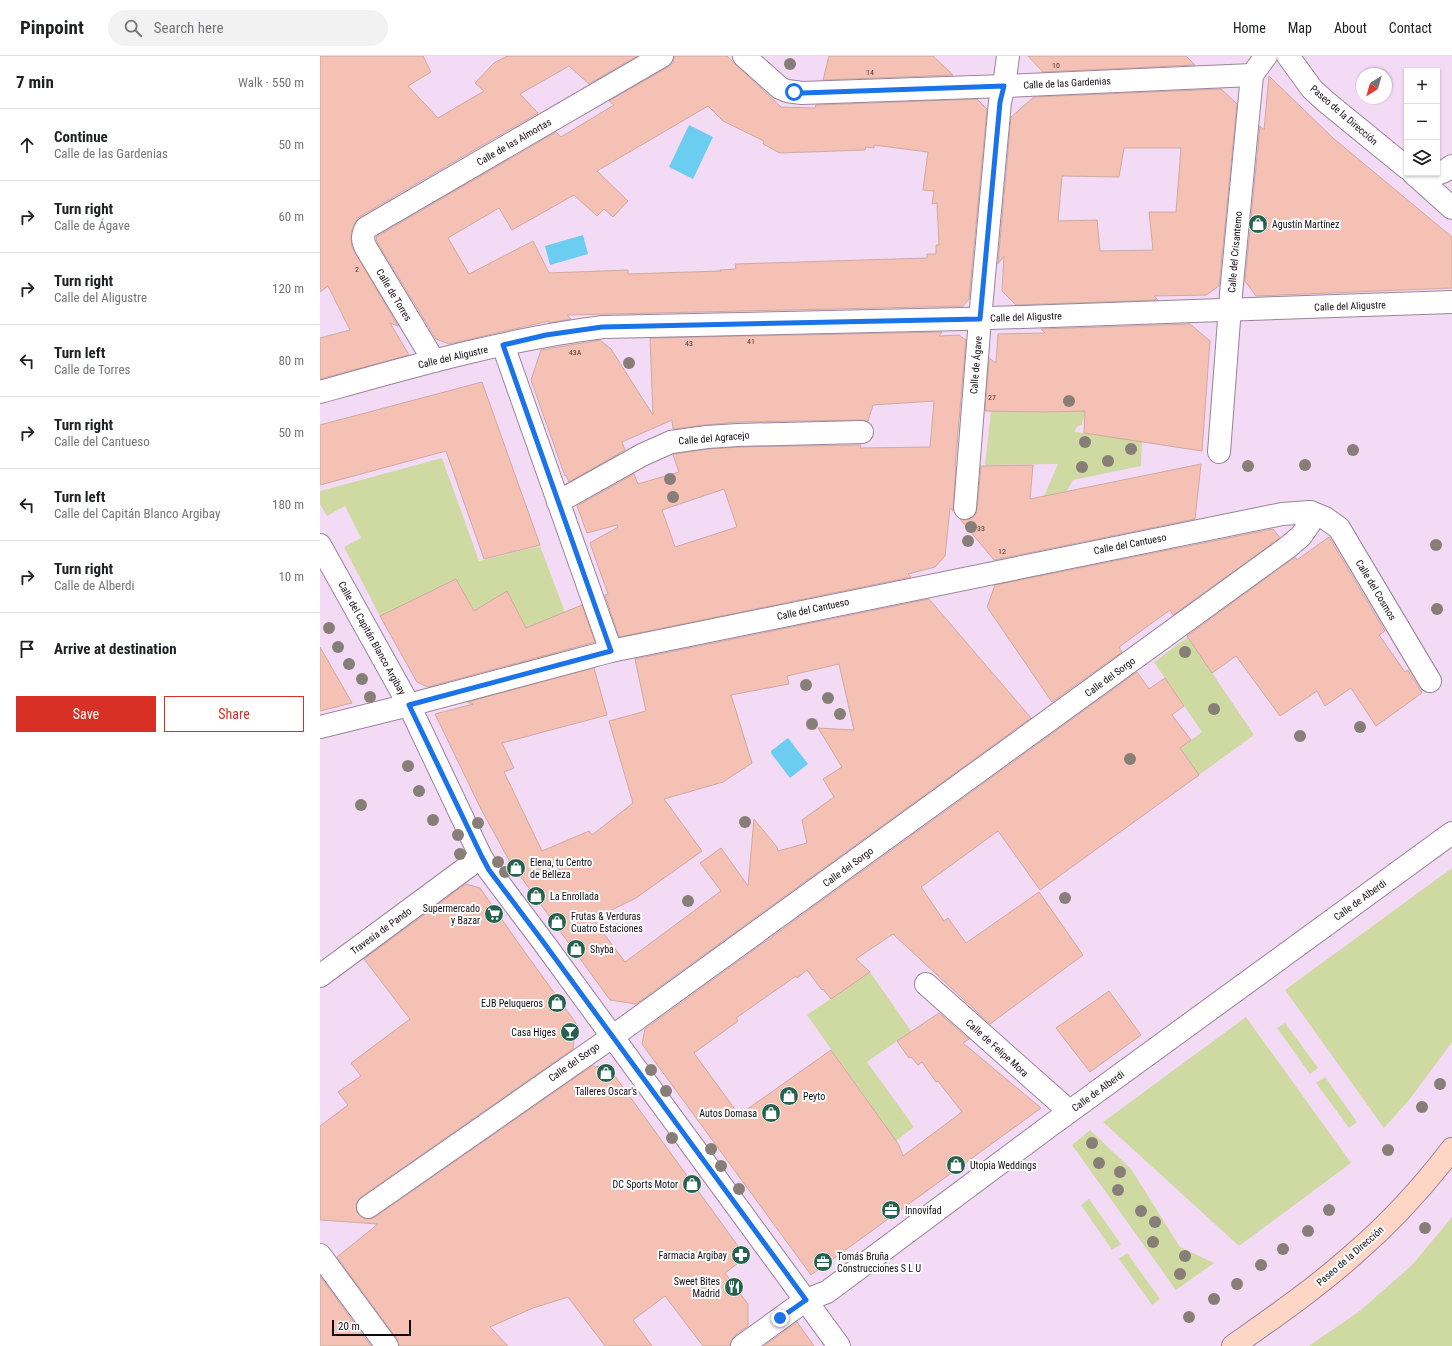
<!DOCTYPE html>
<meta charset="utf-8">
<style>
:root{--surface:#fff;--page:#f2f2f2;--text:#202124;--muted:#757577;--line:#e0e0e0;--accent:#d93025}
body{margin:0;font-family:"Roboto Condensed",sans-serif;background:var(--page);color:var(--text)}
.controls{position:absolute;right:12px;top:12px;display:grid;overflow:hidden;border-radius:0px;box-shadow:0 1px 3px #0004}
.controls button{width:36px;height:36px;display:grid;place-items:center;padding:0;border:0;border-bottom:1px solid var(--line);background:var(--surface);color:var(--text);font:20px sans-serif}
.compass{position:absolute;left:1036px;top:12px;width:36px;height:36px;border-radius:50%;background:var(--surface);box-shadow:0 1px 3px #0004;rotate:217deg}
.scale{position:absolute;left:12px;bottom:10px;width:79px;box-sizing:border-box;padding-left:4px;border:2px solid #110912;border-top:0;font-size:11px;line-height:14px;white-space:nowrap;color:#110912;-webkit-text-stroke:3px #fff;paint-order:stroke}
.stop{position:absolute;width:12px;height:12px;margin:-9px;border:3px solid #1a73e8;border-radius:50%;background:#fff}
.stop.end{background:#1a73e8;border-color:#fff;box-shadow:0 1px 4px #0008}
.list{margin:0;padding:0;list-style:none}
h2{display:flex;justify-content:space-between;align-items:center;height:52px;margin:0;padding:0 16px;font-size:17px}
h2 small{font-size:13px;font-weight:400;color:var(--muted)}
.list li{display:grid;grid-template-columns:26px 1fr auto;gap:12px;align-items:center;box-sizing:border-box;height:72px;padding:0 16px;border-top:1px solid var(--line)}
.list b{display:block;font-size:15px;white-space:nowrap}
.list p{margin:0;font-size:13px;white-space:nowrap;color:var(--muted)}
.list em{font-size:13px;font-style:normal;color:var(--muted)}
.actions{display:flex;gap:8px;padding:12px 16px}
.actions a{flex:1;padding:9px 0;border:1px solid var(--accent);border-radius:0px;text-align:center;font-size:14px;color:var(--accent)}
.actions .main{background:var(--accent);color:#fff}
.icon{flex:none;width:22px;height:22px;fill:none;stroke:currentColor;stroke-width:2;stroke-linecap:round;stroke-linejoin:round}
.map{position:relative;flex:none;width:1132px;height:1290px;overflow:hidden}
header{display:flex;align-items:center;gap:24px;box-sizing:border-box;height:56px;padding:0 20px;background:var(--surface);border-bottom:1px solid var(--line)}
header strong{font-size:19px}
nav{display:flex;gap:22px;margin-inline-start:auto;font-size:14px}
.search{width:280px;height:36px;background:var(--page);display:flex;align-items:center;gap:10px;box-sizing:border-box;padding:0 14px;border-radius:22px;color:var(--muted);font-size:15px}
main{display:flex}
aside{flex:1;background:var(--surface)}
.map>svg:first-child{display:block}
.green{fill:#cfdaa3}
.water{fill:#6bcdf0}
.building{fill:#f5c1b4;stroke:#ceaaa1;fill-rule:evenodd}
.lines{fill:none;stroke-linecap:round;stroke-linejoin:round}
.street-casing{stroke:#9b839b;stroke-width:24}
.secondary-casing{stroke:#9b839b;stroke-width:24}
.street{stroke:#fff;stroke-width:22}
.secondary{stroke:#fdd6c5;stroke-width:22}
.tree{fill:#877e77}
.route{stroke:#1a73e8;stroke-width:5}
.labels{text-anchor:middle;dominant-baseline:central;stroke-width:4;stroke-linejoin:round;paint-order:stroke}
.number-label{font-size:8px;fill:#4a373a}
.street-label{font-size:10px;fill:#110912;stroke:#fff}
.poi-label{font-size:10px;fill:#110912;stroke:#fff;text-anchor:start}
</style>
<header>
<strong>Pinpoint</strong>
<div class="search"><svg class="icon" aria-label="search" viewBox="0 0 24 24"><circle cx="10" cy="10" r="6"/><path d="M15 15l6 6"/></svg>Search here</div>
<nav><a>Home</a><a>Map</a><a>About</a><a>Contact</a></nav>
</header>
<main>
<aside>
<h2>7 min<small>Walk · 550 m</small></h2>
<ul class="list">
<li><svg class="icon" aria-label="ahead" viewBox="0 0 24 24"><path d="M12 20V5M6 11l6-6 6 6"/></svg><div><b>Continue</b><p>Calle de las Gardenias</p></div><em>50 m</em></li>
<li><svg class="icon" aria-label="right" viewBox="0 0 24 24"><path d="M7 20v-9h11M14 6l5 5-5 5"/></svg><div><b>Turn right</b><p>Calle de Ágave</p></div><em>60 m</em></li>
<li><svg class="icon" aria-label="right" viewBox="0 0 24 24"><path d="M7 20v-9h11M14 6l5 5-5 5"/></svg><div><b>Turn right</b><p>Calle del Aligustre</p></div><em>120 m</em></li>
<li><svg class="icon" aria-label="left" viewBox="0 0 24 24"><path d="M17 20v-9H6M10 6l-5 5 5 5"/></svg><div><b>Turn left</b><p>Calle de Torres</p></div><em>80 m</em></li>
<li><svg class="icon" aria-label="right" viewBox="0 0 24 24"><path d="M7 20v-9h11M14 6l5 5-5 5"/></svg><div><b>Turn right</b><p>Calle del Cantueso</p></div><em>50 m</em></li>
<li><svg class="icon" aria-label="left" viewBox="0 0 24 24"><path d="M17 20v-9H6M10 6l-5 5 5 5"/></svg><div><b>Turn left</b><p>Calle del Capitán Blanco Argibay</p></div><em>180 m</em></li>
<li><svg class="icon" aria-label="right" viewBox="0 0 24 24"><path d="M7 20v-9h11M14 6l5 5-5 5"/></svg><div><b>Turn right</b><p>Calle de Alberdi</p></div><em>10 m</em></li>
<li><svg class="icon" aria-label="arrive" viewBox="0 0 24 24"><path d="M6 21V4h12l-3 4 3 4H6"/></svg><div><b>Arrive at destination</b></div></li>
</ul>
<div class="actions"><a class="main">Save</a><a>Share</a></div>
</aside>
<div class="map">
<svg width="1132" height="1290" viewBox="0 0 1132 1290">
<rect width="100%" height="100%" fill="#f4dbf5"/>
<g class="green">
<polygon points="671,355 725,356 765,355 762,368 757,371 754,376 822,383 821,410 753,424 747,435 724,440 738,408 665,409"/>
<polygon points="122,402 159,505 220,490 245,556 236,560 253,595 221,602 187,535 154,555 136,523 60,560 24,491 41,482 25,450 7,460 0,448 0,435"/>
<polygon points="868,581 934,679 879,719 860,692 882,676 834,606"/>
<polygon points="1132,812 1132,986 1089,1044 1064,1072 965,934"/>
<polygon points="550,916 591,975 547,1006 594,1071 576,1085 487,959"/>
<polygon points="926,961 1031,1107 919,1190 783,1066"/>
<polygon points="965,967 998,1012 990,1018 957,972"/>
<polygon points="1005,1021 1037,1066 1029,1072 996,1027"/>
<polygon points="770,1074 811,1113 860,1191 894,1207 856,1234 752,1089"/>
<polygon points="769,1143 801,1188 792,1194 761,1149"/>
<polygon points="1132,1161 1132,1290 989,1290 1041,1254 1092,1209"/>
<polygon points="807,1197 840,1243 832,1249 799,1203"/>
</g>
<g class="water">
<polygon points="369,69 393,81 373,123 349,111"/>
<polygon points="263,179 268,198 230,209 225,190"/>
<polygon points="468,682 488,708 470,722 451,697 451,695"/>
</g>
<g class="building">
<polygon points="0,0 103,0 111,16 88,30 118,62 164,35 155,27 174,7 187,0 317,0 269,28 249,10 200,38 218,57 39,161 35,167 32,174 31,183 32,191 78,270 70,267 89,299 0,323 0,282 30,274 8,230 0,236"/>
<path d="M354 0H407L461 51 495 52 496 49 657 43 667 53 649 243 643 250 247 259 251 263 229 267V265L129 288 116 283 57 186 56 181 236 76 241 81 294 49 289 45 348 11 353 7ZM388 50 403 65 444 85 443 88 460 97 545 94 546 91 554 92V89L608 96 603 134 614 135 612 148 617 147 619 189H616V198H607V202L415 208 416 213 400 214 401 215 308 218V214L229 217 213 185 149 218 128 182 179 152 192 174 254 139 277 160 284 153 293 161 308 145 277 115Z"/>
<polygon points="509,0 613,0 633,19 503,24"/>
<polygon points="708,0 866,0 875,9 723,16"/>
<polygon points="949,20 1013,82 1132,181 1132,232 936,240 925,225 940,70 944,74"/>
<path d="M901 33 917 48 899 230 886 239 834 240 838 244 696 249 682 235 684 200 678 208 691 61 714 41ZM804 92H861L856 156H829L833 194 780 195 777 164 738 165 742 120 799 121Z"/>
<polygon points="870,268 890,285 882,395 764,377 765,355 726,356 665,355 669,302 676,307 678,278 725,277 721,273"/>
<path d="M622 276 619 280 639 279 646 284 635 410H636L633 455 630 452 625 500 615 511 588 518 591 521 299 581 285 539 288 538 270 487 298 471 297 469 267 477 257 450 314 418 318 428 359 416 353 399 354 398 388 393 419 391 541 389 540 392 610 391 614 345 553 349 548 365 542 364 418 366 385 369 353 373 352 364 302 386 305 394 249 426 246 419 245 420 211 324 221 294 280 284 291 293 333 359 330 282ZM404 433 417 471 355 491 342 454Z"/>
<polygon points="162,326 220,489 164,503 126,395 0,429 0,369"/>
<polygon points="881,408 875,463 674,504 640,463 644,464 650,463 655,459 657,453 661,410 713,409 710,443"/>
<polygon points="953,473 960,482 853,559 850,554 799,591 802,596 732,646 667,551 675,529"/>
<polygon points="1009,481 1065,575 1059,579 1085,616 1088,614 1102,637 1056,670 1031,632 1005,650 997,635 960,660 916,600 892,617 867,580 975,501 977,504"/>
<polygon points="136,523 154,555 187,535 206,572 262,549 275,586 108,631 97,626 60,560"/>
<path d="M609 543 711 662 316 948 290 944 190 806 161 753 115 658 153 648 147 646 274 612 287 659 182 687 194 712 184 716 222 795 269 775 272 779 313 747 289 665 326 655 315 603ZM519 608 534 674 498 672 522 711 503 723 514 741 482 764 487 787 458 795 457 791 434 763 428 830 401 792 380 807 401 835 305 906 273 863 316 842 382 795 344 743 403 726 432 707 411 639 469 628 467 620Z"/>
<polygon points="0,591 32,647 0,655"/>
<polygon points="817,616 829,633 845,622 864,650 852,659 871,684 860,692 879,719 720,834 678,775 601,831 624,865 628,862 646,887 719,836 763,899 670,968 573,878 536,903 550,916 511,943 503,933 502,934 487,914 477,922 476,920 416,962 418,965 374,997 419,1059 511,994 579,1089 583,1100 642,1056 618,1025 616,1026 602,1006 598,1009 591,1001 589,1002 577,985 619,957 649,983 643,987 721,1052 491,1219 322,988 325,973"/>
<polygon points="146,828 160,832 199,888 256,967 253,993 41,1141 37,1146 36,1152 38,1158 43,1162 49,1163 55,1161 272,1010 289,1012 426,1201 405,1217 428,1248 428,1270 414,1280 411,1285 410,1290 383,1290 345,1240 313,1264 332,1290 285,1290 248,1241 213,1252 170,1271 188,1290 79,1290 77,1283 17,1201 58,1168 0,1164 0,1070 28,1049 18,1036 41,1020 31,1007 90,963 44,903"/>
<polygon points="789,935 821,979 770,1016 736,972"/>
<polygon points="0,1220 51,1290 0,1290"/>
<polygon points="477,1266 494,1290 444,1290"/>
</g>
<g class="lines">
<defs>
<g id="street">
<polyline points="424,0 460,32 467,35 482,37 684,30 932,19"/>
<polyline points="968,0 992,33 1005,45 1087,112"/>
<polyline points="1093,117 1132,152"/>
<path d="M1102 117C1114 121 1123 117 1132 110"/>
<polyline points="183,289 291,595"/>
<path d="M114 305 46 192C42 184 42 180 46 172L342 0"/>
<path d="M0 336C93 310 187 283 283 271L643 263 1132 246"/>
<polyline points="899,396 911,238 932,19 946,0"/>
<polyline points="238,446 322,399 351,386 387,381 418,379 542,376"/>
<polyline points="645,452 660,263 680,46 684,30 688,0"/>
<polyline points="0,489 89,649 161,801 169,814 221,883 519,1290"/>
<polyline points="0,671 89,649 291,595 962,458 990,456 1005,462 1019,472 1110,625"/>
<polyline points="0,920 161,801"/>
<polyline points="606,928 749,1055"/>
<polyline points="48,1151 292,981 968,491 981,480 990,467 990,456"/>
<polyline points="0,1199 67,1290"/>
<polyline points="422,1290 486,1244 507,1236 727,1072 1132,777"/>
</g>
<path id="secondary" d="M913 1290C954 1261 996 1232 1034 1198 1070 1167 1103 1131 1132 1093"/>
</defs>
<use href="#street" class="street-casing"/>
<use href="#secondary" class="secondary-casing"/>
<use href="#street" class="street"/>
<use href="#secondary" class="secondary"/>
</g>
<g class="tree">
<circle cx="470" cy="8" r="6"/>
<circle cx="309" cy="307" r="6"/>
<circle cx="749" cy="345" r="6"/>
<circle cx="765" cy="386" r="6"/>
<circle cx="811" cy="393" r="6"/>
<circle cx="1033" cy="394" r="6"/>
<circle cx="788" cy="405" r="6"/>
<circle cx="985" cy="409" r="6"/>
<circle cx="928" cy="410" r="6"/>
<circle cx="762" cy="411" r="6"/>
<circle cx="350" cy="423" r="6"/>
<circle cx="353" cy="441" r="6"/>
<circle cx="651" cy="471" r="6"/>
<circle cx="648" cy="485" r="6"/>
<circle cx="1116" cy="489" r="6"/>
<circle cx="1117" cy="553" r="6"/>
<circle cx="9" cy="572" r="6"/>
<circle cx="18" cy="591" r="6"/>
<circle cx="865" cy="596" r="6"/>
<circle cx="29" cy="608" r="6"/>
<circle cx="42" cy="623" r="6"/>
<circle cx="486" cy="629" r="6"/>
<circle cx="50" cy="641" r="6"/>
<circle cx="508" cy="642" r="6"/>
<circle cx="894" cy="653" r="6"/>
<circle cx="520" cy="658" r="6"/>
<circle cx="492" cy="668" r="6"/>
<circle cx="1040" cy="671" r="6"/>
<circle cx="980" cy="680" r="6"/>
<circle cx="810" cy="703" r="6"/>
<circle cx="88" cy="710" r="6"/>
<circle cx="99" cy="735" r="6"/>
<circle cx="41" cy="749" r="6"/>
<circle cx="113" cy="764" r="6"/>
<circle cx="425" cy="766" r="6"/>
<circle cx="158" cy="767" r="6"/>
<circle cx="138" cy="779" r="6"/>
<circle cx="140" cy="798" r="6"/>
<circle cx="178" cy="806" r="6"/>
<circle cx="185" cy="816" r="6"/>
<circle cx="745" cy="842" r="6"/>
<circle cx="368" cy="845" r="6"/>
<circle cx="331" cy="1014" r="6"/>
<circle cx="1120" cy="1028" r="6"/>
<circle cx="346" cy="1035" r="6"/>
<circle cx="1102" cy="1051" r="6"/>
<circle cx="352" cy="1082" r="6"/>
<circle cx="772" cy="1087" r="6"/>
<circle cx="391" cy="1093" r="6"/>
<circle cx="1068" cy="1094" r="6"/>
<circle cx="779" cy="1107" r="6"/>
<circle cx="401" cy="1110" r="6"/>
<circle cx="800" cy="1116" r="6"/>
<circle cx="419" cy="1133" r="6"/>
<circle cx="798" cy="1134" r="6"/>
<circle cx="1009" cy="1154" r="6"/>
<circle cx="821" cy="1155" r="6"/>
<circle cx="835" cy="1166" r="6"/>
<circle cx="1105" cy="1172" r="6"/>
<circle cx="988" cy="1175" r="6"/>
<circle cx="833" cy="1186" r="6"/>
<circle cx="963" cy="1193" r="6"/>
<circle cx="865" cy="1200" r="6"/>
<circle cx="941" cy="1209" r="6"/>
<circle cx="860" cy="1218" r="6"/>
<circle cx="917" cy="1228" r="6"/>
<circle cx="894" cy="1243" r="6"/>
<circle cx="869" cy="1261" r="6"/>
</g>
<g class="lines">
<polyline class="route" points="460,1262 486,1244 221,883 169,814 162,801 89,649 291,595 183,289 226,279 282,271 660,263 680,46 684,30 482,37 474,36"/>
</g>
<defs>
<symbol id="shop-disc" viewBox="-11 -11 22 22"><circle r="9.5" fill="#25634f" stroke="#fff"/><path d="M-5-2.5h2.3a2.7 3.5 0 0 1 5.4 0H5L5.5 6h-11ZM-1.5-2.5h3a1.5 2.3 0 0 0-3 0Z" fill="#fff"/></symbol>
<symbol id="supermarket-disc" viewBox="-11 -11 22 22"><circle r="9.5" fill="#25634f" stroke="#fff"/><path d="M-6-5.5h2.5l.6 2H6L4.5 2H-2.5L-4.4-4H-6ZM-1.5 3.2a1.3 1.3 0 1 0 .1 0ZM3 3.2a1.3 1.3 0 1 0 .1 0Z" fill="#fff"/></symbol>
<symbol id="bar-disc" viewBox="-11 -11 22 22"><circle r="9.5" fill="#25634f" stroke="#fff"/><path d="M-6-5H6L.8 .8V4.5H3.5V6h-7V4.5H-.8V.8Z" fill="#fff"/></symbol>
<symbol id="office-disc" viewBox="-11 -11 22 22"><circle r="9.5" fill="#25634f" stroke="#fff"/><path d="M-6-3h4V-5.5h4V-3h4V5H-6ZM-1-4.5V-3h2v-1.5ZM-6 0V1H6V0Z" fill="#fff"/></symbol>
<symbol id="pharmacy-disc" viewBox="-11 -11 22 22"><circle r="9.5" fill="#25634f" stroke="#fff"/><path d="M-2-6h4v4h4v4h-4v4h-4v-4h-4v-4h4Z" fill="#fff"/></symbol>
<symbol id="restaurant-disc" viewBox="-11 -11 22 22"><circle r="9.5" fill="#25634f" stroke="#fff"/><path d="M-5-6h1v4h1v-4h1v4h1v-4h1v5L-1.5 .5V6h-2V.5L-5-1ZM5-6V6H3V1.5H1.5Q1.5-4 5-6Z" fill="#fff"/></symbol>
</defs>
<g fill-rule="evenodd">
<use href="#shop-disc" x="927" y="157" width="22" height="22"/>
<use href="#shop-disc" x="185" y="801" width="22" height="22"/>
<use href="#shop-disc" x="205" y="829" width="22" height="22"/>
<use href="#supermarket-disc" x="163" y="847" width="22" height="22"/>
<use href="#shop-disc" x="226" y="855" width="22" height="22"/>
<use href="#shop-disc" x="245" y="882" width="22" height="22"/>
<use href="#shop-disc" x="226" y="936" width="22" height="22"/>
<use href="#bar-disc" x="239" y="965" width="22" height="22"/>
<use href="#shop-disc" x="275" y="1006" width="22" height="22"/>
<use href="#shop-disc" x="458" y="1029" width="22" height="22"/>
<use href="#shop-disc" x="440" y="1046" width="22" height="22"/>
<use href="#shop-disc" x="625" y="1098" width="22" height="22"/>
<use href="#shop-disc" x="361" y="1117" width="22" height="22"/>
<use href="#office-disc" x="560" y="1143" width="22" height="22"/>
<use href="#pharmacy-disc" x="410" y="1188" width="22" height="22"/>
<use href="#office-disc" x="492" y="1195" width="22" height="22"/>
<use href="#restaurant-disc" x="403" y="1220" width="22" height="22"/>
</g>
<g class="labels">
<g class="number-label">
<text x="736" y="9">10</text>
<text x="550" y="16">14</text>
<text x="37" y="213">2</text>
<text x="431" y="285">41</text>
<text x="369" y="287">43</text>
<text x="255" y="296">43A</text>
<text x="672" y="341">27</text>
<text x="661" y="472">33</text>
<text x="682" y="495">12</text>
</g>
<g class="street-label">
<text transform="translate(747 27) rotate(-3)">Calle de las Gardenias</text>
<text transform="translate(1024 59) rotate(41)">Paseo de la Dirección</text>
<text transform="translate(194 86) rotate(-30)">Calle de las Almortas</text>
<text transform="translate(915 196) rotate(-85)">Calle del Crisantemo</text>
<text transform="translate(74 239) rotate(59)">Calle de Torres</text>
<text transform="translate(1030 250) rotate(-2)">Calle del Aligustre</text>
<text transform="translate(706 261) rotate(-2)">Calle del Aligustre</text>
<text transform="translate(133 301) rotate(-13)">Calle del Aligustre</text>
<text transform="translate(656 309) rotate(-85)">Calle de Ágave</text>
<text transform="translate(394 382) rotate(-5)">Calle del Agracejo</text>
<text transform="translate(810 488) rotate(-11)">Calle del Cantueso</text>
<text transform="translate(1056 534) rotate(59)">Calle del Cosmos</text>
<text transform="translate(493 553) rotate(-12)">Calle del Cantueso</text>
<text transform="translate(52 582) rotate(61)">Calle del Capitán Blanco Argibay</text>
<text transform="translate(790 621) rotate(-36)">Calle del Sorgo</text>
<text transform="translate(528 811) rotate(-36)">Calle del Sorgo</text>
<text transform="translate(1040 844) rotate(-36)">Calle de Alberdi</text>
<text transform="translate(61 875) rotate(-36)">Travesía de Pando</text>
<text transform="translate(677 992) rotate(42)">Calle de Felipe Mora</text>
<text transform="translate(254 1006) rotate(-35)">Calle del Sorgo</text>
<text transform="translate(778 1035) rotate(-36)">Calle de Alberdi</text>
<text transform="translate(1030 1200) rotate(-41)">Paseo de la Dirección</text>
</g>
<g class="poi-label">
<text x="952" y="168">Agustín Martínez</text>
<text x="210" y="806">Elena, tu Centro<tspan x="210" dy="12">de Belleza</tspan></text>
<text x="230" y="840">La Enrollada</text>
<text x="160" y="852" text-anchor="end">Supermercado<tspan x="160" dy="12">y Bazar</tspan></text>
<text x="251" y="860">Frutas &amp; Verduras<tspan x="251" dy="12">Cuatro Estaciones</tspan></text>
<text x="270" y="893">Shyba</text>
<text x="223" y="947" text-anchor="end">EJB Peluqueros</text>
<text x="236" y="976" text-anchor="end">Casa Higes</text>
<text x="286" y="1035" text-anchor="middle">Talleres Oscar's</text>
<text x="483" y="1040">Peyto</text>
<text x="437" y="1057" text-anchor="end">Autos Domasa</text>
<text x="650" y="1109">Utopia Weddings</text>
<text x="358" y="1128" text-anchor="end">DC Sports Motor</text>
<text x="585" y="1154">Innovifad</text>
<text x="407" y="1199" text-anchor="end">Farmacia Argibay</text>
<text x="517" y="1200">Tomás Bruña<tspan x="517" dy="12">Construcciones S L U</tspan></text>
<text x="400" y="1225" text-anchor="end">Sweet Bites<tspan x="400" dy="12">Madrid</tspan></text>
</g>
</g>
</svg>
<div class="controls">
<button>+</button>
<button>−</button>
<button><svg class="icon" aria-label="layers" viewBox="0 0 24 24"><path d="M12 4l9 5-9 5-9-5zM3 14l9 5 9-5"/></svg></button>
</div>
<svg class="compass" viewBox="-18 -18 36 36"><path d="M0-13l5 13h-10z" fill="#e53935"/><path d="M0 13l5-13h-10z" fill="#757577"/></svg>
<div class="scale">20 m</div>
<div class="stop" style="left:474px;top:36px"></div>
<div class="stop end" style="left:460px;top:1262px"></div>
</div>
</main>
